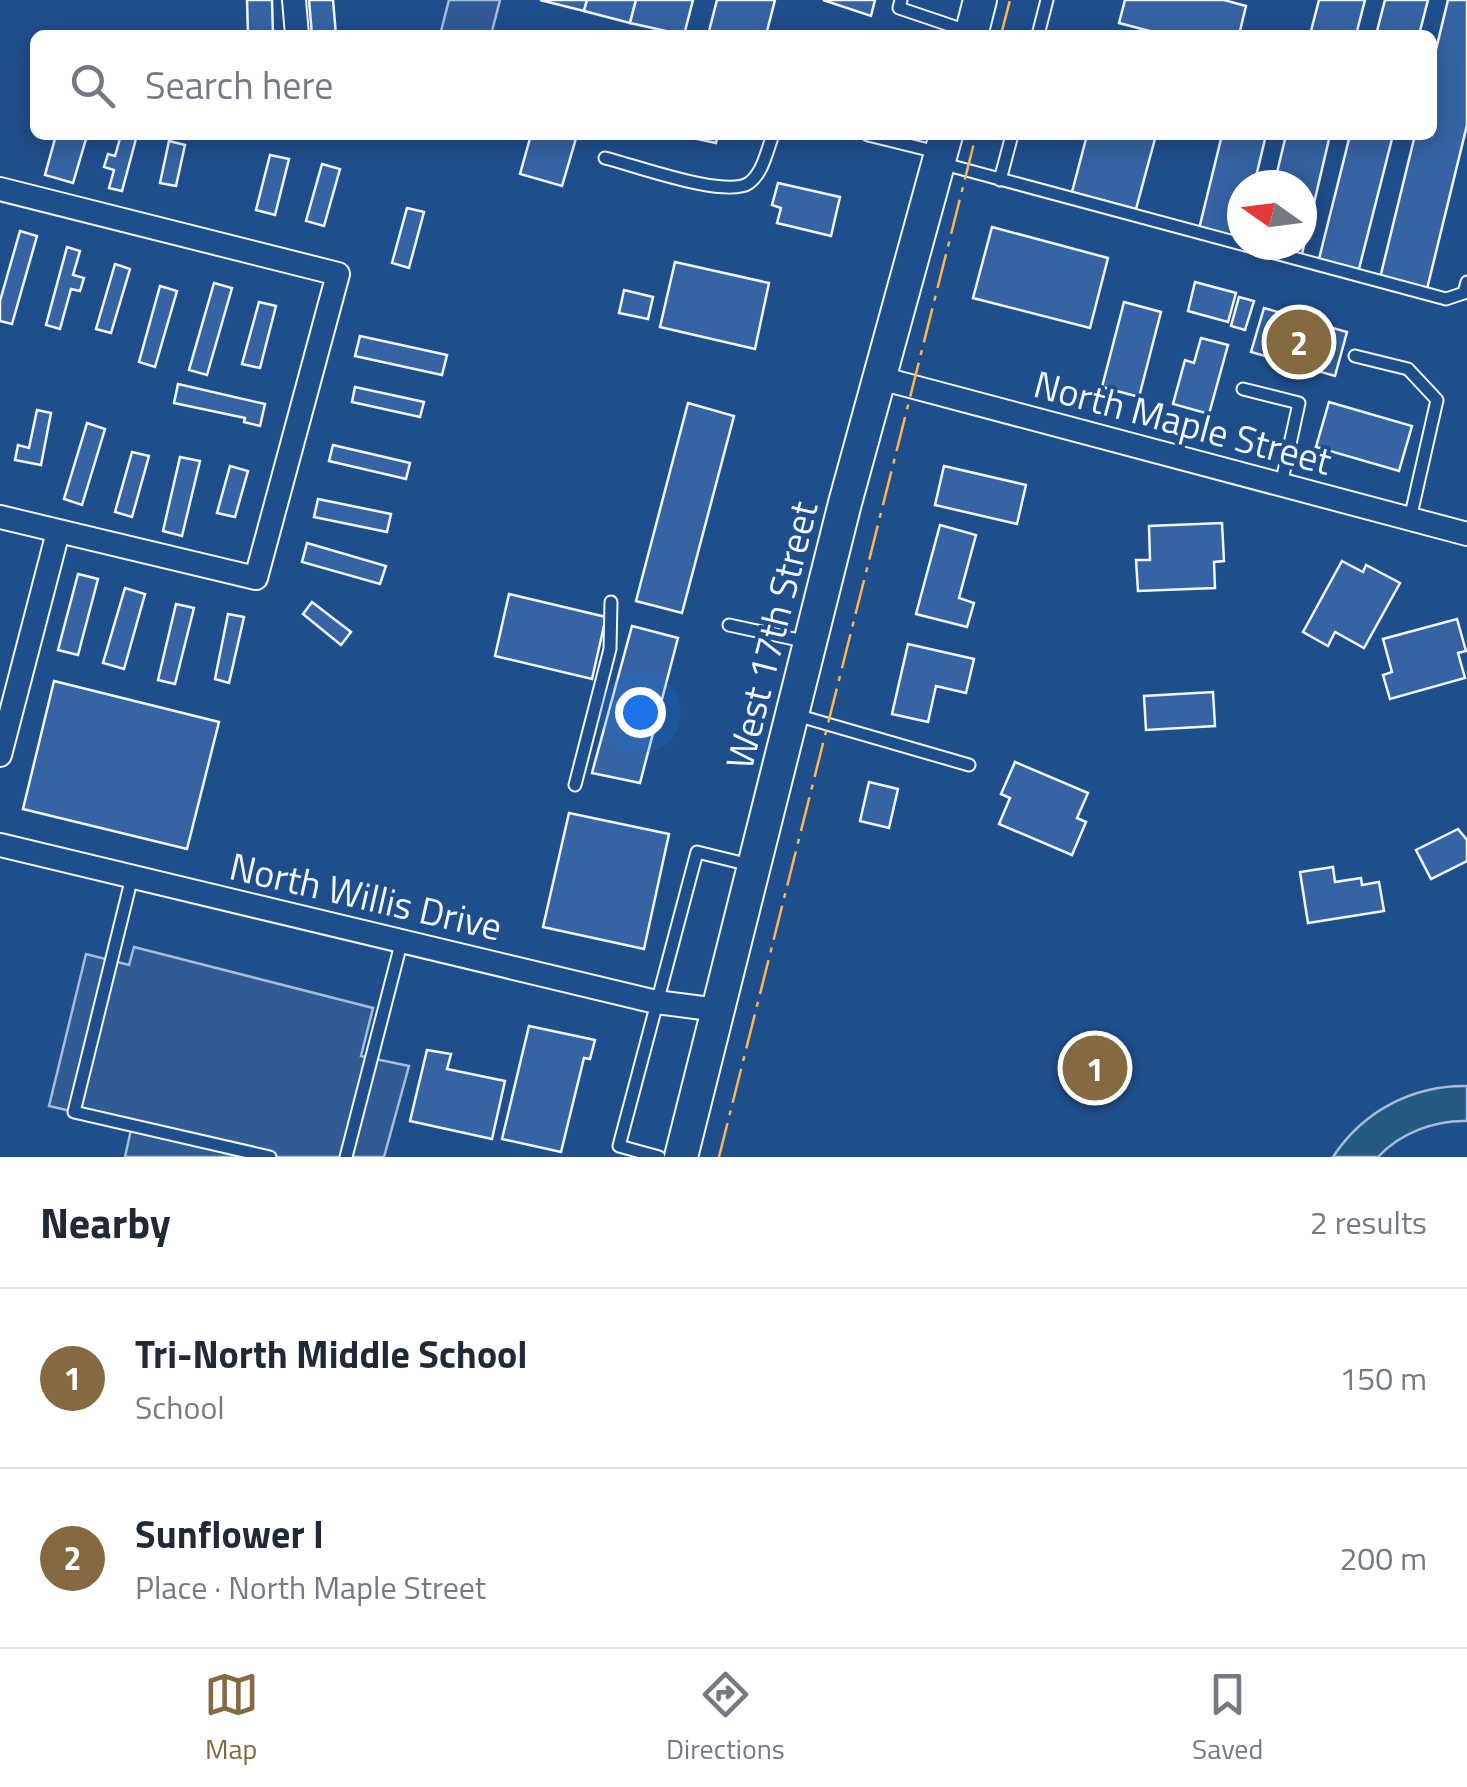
<!DOCTYPE html>
<meta charset="utf-8">
<style>
:root{--surface:#fff;--page:#f6f6f7;--text:#1f2937;--muted:#747a83;--line:#e0e1e3;--accent:#846941}
body{margin:0;font-family:"Titillium Web",sans-serif;background:var(--page);color:var(--text)}
.compass{position:absolute;left:1227px;top:170px;width:90px;height:90px;border-radius:50%;background:var(--surface);box-shadow:0 5px 25px #0003;rotate:284deg}
.you{position:absolute;left:640px;top:712px;width:35px;height:35px;margin:-25px;border:8px solid #fff;border-radius:50%;background:#1a73e8;box-shadow:0 0 0 15px #1a73e833}
.badge{display:grid;place-items:center;width:65px;height:65px;border-radius:50%;background:var(--accent);color:#fff;font-size:32px;font-weight:700}
.pin{position:absolute;translate:-50% -50%;border:5px solid #fff;box-shadow:0 2px 10px #0006}
.list{margin:0;padding:0;list-style:none}
h2{display:flex;justify-content:space-between;align-items:center;height:130px;margin:0;padding:0 40px;font-size:42px}
h2 small{font-size:32px;font-weight:400;color:var(--muted)}
.list li{display:grid;grid-template-columns:65px 1fr auto;gap:30px;align-items:center;box-sizing:border-box;height:180px;padding:0 40px;border-top:2px solid var(--line)}
.list b{display:block;font-size:38px;white-space:nowrap}
.list p{margin:0;font-size:32px;white-space:nowrap;color:var(--muted)}
.list em{font-size:32px;font-style:normal;color:var(--muted)}
.icon{flex:none;width:55px;height:55px;fill:none;stroke:currentColor;stroke-width:2;stroke-linecap:round;stroke-linejoin:round}
.map{position:relative;flex:none;width:1467px;height:1157px;overflow:hidden}
.search{position:absolute;background:var(--surface);box-shadow:0 5px 25px #0003;left:30px;right:30px;top:30px;height:110px;display:flex;align-items:center;gap:25px;box-sizing:border-box;padding:0 35px;border-radius:15px;color:var(--muted);font-size:38px}
.sheet{height:490px;background:var(--surface)}
nav{display:flex;justify-content:space-around;align-items:center;box-sizing:border-box;height:140px;border-top:2px solid var(--line);background:var(--surface);font-size:28px;color:var(--muted)}
nav a{display:grid;justify-items:center;gap:5px}
nav .on{color:var(--accent)}
.map>svg:first-child{display:block}
.green{fill:#245a82;stroke:#a8bbd7;stroke-width:2.5}
.parking{fill:#305b95;stroke:#a8bbd7;stroke-width:2.5}
.building{fill:#3563a3;stroke:#f2f6ff;stroke-width:2.5}
.lines{fill:none;stroke-linecap:round;stroke-linejoin:round}
.service-casing{stroke:#f2f6ff;stroke-width:15}
.minor-casing{stroke:#f2f6ff;stroke-width:26}
.secondary-casing{stroke:#f2f6ff;stroke-width:36}
.service{stroke:#1f4e8c;stroke-width:11}
.minor{stroke:#1f4e8c;stroke-width:22}
.secondary{stroke:#1f4e8c;stroke-width:32}
.power{stroke:#ffb74d;stroke-width:2.5;stroke-dasharray:35 8 5 8;stroke-linecap:butt}
.labels{text-anchor:middle;dominant-baseline:central;stroke-width:8;stroke-linejoin:round;paint-order:stroke}
.street-label{font-size:38px;fill:#f2f6ff;stroke:#1f4e8c}
</style>
<div class="map">
<svg width="1467" height="1157" viewBox="0 0 1467 1157">
<rect width="100%" height="100%" fill="#1f4e8c"/>
<path class="green" d="M1467 1086V1121C1435 1120 1400 1133 1378 1157H1333C1363 1111 1413 1085 1467 1086Z"/>
<g class="parking">
<polygon points="449,0 500,0 491,35 440,35"/>
<polygon points="134,947 373,1008 361,1056 409,1066 384,1157 125,1157 132,1125 49,1106 86,954 129,965"/>
</g>
<g class="building">
<polygon points="247,0 272,0 273,35 248,35"/>
<polygon points="309,0 333,0 336,35 312,35"/>
<polygon points="540,0 587,0 584,11"/>
<polygon points="587,0 636,0 630,23 584,11"/>
<polygon points="636,0 693,0 684,35 630,23"/>
<polygon points="717,0 775,0 766,35 708,35"/>
<polygon points="823,0 875,0 871,16"/>
<polygon points="1125,0 1224,0 1246,6 1239,35 1165,35 1119,23"/>
<polygon points="1319,0 1365,0 1356,35 1310,35"/>
<polygon points="1385,0 1428,0 1419,35 1376,35"/>
<polygon points="1448,0 1467,0 1467,125 1427,289 1380,278 1415,135 1432,135 1432,66"/>
<polygon points="56,135 86,139 73,183 45,175"/>
<polygon points="121,135 137,135 122,191 109,188 114,170 104,167 108,154 115,156"/>
<polygon points="531,135 577,135 562,186 520,174"/>
<polygon points="679,135 718,135 716,143"/>
<polygon points="1087,135 1156,135 1136,209 1072,192"/>
<polygon points="1222,135 1266,135 1254,185 1242,185 1241,239 1199,229"/>
<polygon points="1286,135 1330,135 1302,254 1265,245 1302,245 1302,185 1274,185"/>
<polygon points="1350,135 1393,135 1359,269 1319,259"/>
<polygon points="169,141 185,145 176,186 160,183"/>
<polygon points="270,155 289,159 275,215 256,210"/>
<polygon points="322,164 340,169 324,226 306,221"/>
<polygon points="778,183 840,197 831,236 777,223 781,208 772,205"/>
<polygon points="407,208 424,212 409,268 392,263"/>
<polygon points="992,227 1108,258 1090,328 973,298"/>
<polygon points="20,231 37,236 12,324 0,321 0,301"/>
<polygon points="67,247 80,251 73,275 84,278 80,291 71,289 60,329 46,325"/>
<polygon points="675,262 769,283 755,349 660,327"/>
<polygon points="115,264 130,269 111,333 96,329"/>
<polygon points="1195,282 1236,293 1228,322 1188,311"/>
<polygon points="214,283 232,288 207,375 189,370"/>
<polygon points="160,286 177,291 155,367 139,362"/>
<polygon points="624,290 653,297 648,319 619,313"/>
<polygon points="1239,297 1254,301 1245,330 1231,326"/>
<polygon points="259,302 276,306 260,368 242,364"/>
<polygon points="1124,302 1161,312 1139,397 1102,387"/>
<polygon points="1264,308 1347,332 1335,376 1251,352"/>
<polygon points="360,336 447,355 442,375 355,356"/>
<polygon points="1201,338 1228,345 1209,414 1173,404 1185,360 1194,363"/>
<polygon points="178,384 265,404 260,426 244,422 245,418 174,403"/>
<polygon points="355,387 424,402 420,417 352,402"/>
<polygon points="1329,402 1412,426 1399,471 1316,447"/>
<polygon points="688,403 734,416 682,613 636,601"/>
<polygon points="37,410 51,413 41,465 15,460 18,445 29,448"/>
<polygon points="87,423 105,429 82,505 64,499"/>
<polygon points="333,445 410,463 406,479 329,461"/>
<polygon points="132,452 149,456 132,517 115,512"/>
<polygon points="180,457 200,461 182,536 163,531"/>
<polygon points="230,466 248,471 235,517 217,513"/>
<polygon points="944,466 1026,485 1017,524 935,505"/>
<polygon points="318,499 391,514 387,532 314,517"/>
<polygon points="1222,523 1224,561 1214,562 1215,588 1138,591 1136,560 1150,560 1149,526"/>
<polygon points="940,525 976,535 959,598 974,603 967,627 916,614"/>
<polygon points="307,543 386,566 380,584 302,562"/>
<polygon points="1342,561 1363,572 1366,565 1400,583 1364,648 1335,632 1328,646 1303,632"/>
<polygon points="78,574 98,579 78,655 58,650"/>
<polygon points="125,588 145,594 124,669 103,663"/>
<polygon points="509,594 606,617 592,679 495,656"/>
<polygon points="312,602 351,632 341,645 303,614"/>
<polygon points="176,604 194,608 175,684 158,680"/>
<polygon points="228,614 244,617 229,683 215,679"/>
<polygon points="1457,619 1466,651 1458,653 1465,678 1390,699 1383,675 1392,672 1383,639"/>
<polygon points="632,626 678,638 640,783 592,773"/>
<polygon points="908,644 974,659 966,693 936,686 928,722 892,714"/>
<polygon points="54,681 219,722 187,849 23,809"/>
<polygon points="1213,692 1215,726 1146,730 1144,696"/>
<polygon points="1015,762 1088,793 1077,818 1086,822 1072,855 999,824 1010,798 1001,794"/>
<polygon points="869,782 898,789 889,828 860,821"/>
<polygon points="569,813 669,834 644,949 543,927"/>
<polygon points="1458,829 1467,840 1467,861 1431,879 1416,850"/>
<polygon points="1333,867 1335,882 1361,878 1362,885 1379,882 1384,911 1308,923 1300,872"/>
<polygon points="529,1026 595,1040 590,1059 584,1058 561,1152 502,1139"/>
<polygon points="427,1050 451,1054 447,1069 505,1081 492,1139 410,1121"/>
</g>
<g class="lines">
<defs>
<g id="service">
<polyline points="901,0 899,8 970,32"/>
<polyline points="1038,35 1047,0"/>
<polyline points="868,135 937,152"/>
<path d="M605 158C634 165 726 199 749 183 763 173 767 150 773 135"/>
<polyline points="944,164 1446,299 1464,293 1467,282"/>
<polyline points="1000,180 1012,135"/>
<polyline points="1355,356 1408,369 1437,400 1410,519"/>
<polyline points="1243,389 1299,403 1281,485"/>
<polyline points="729,625 808,642"/>
<polyline points="796,715 969,765"/>
<polyline points="575,785 610,649 611,602"/>
<polyline points="132,877 74,1112 270,1157"/>
<polyline points="346,1157 402,940"/>
<polyline points="659,1157 619,1146 697,852 750,865"/>
</g>
<g id="minor">
<polyline points="294,0 297,35"/>
<polyline points="0,189 338,274 256,578 0,517"/>
<polyline points="880,378 1467,534"/>
<polyline points="0,755 58,532"/>
<polyline points="0,845 656,1002 718,1010"/>
</g>
<g id="secondary">
<polyline points="971,35 980,0"/>
<polyline points="681,1157 845,503 946,135"/>
</g>
</defs>
<use href="#service" class="service-casing"/>
<use href="#minor" class="minor-casing"/>
<use href="#secondary" class="secondary-casing"/>
<use href="#service" class="service"/>
<use href="#minor" class="minor"/>
<use href="#secondary" class="secondary"/>
<g class="power">
<polyline points="1001,35 1010,0"/>
<polyline points="719,1157 976,135"/>
</g>
</g>
<g class="labels">
<g class="street-label">
<text transform="translate(1183 422) rotate(15)">North Maple Street</text>
<text transform="translate(771 635) rotate(-76)">West 17th Street</text>
<text transform="translate(366 896) rotate(13)">North Willis Drive</text>
</g>
</g>
</svg>
<svg class="compass" viewBox="-18 -18 36 36"><path d="M0-13l5 13h-10z" fill="#e53935"/><path d="M0 13l5-13h-10z" fill="#747a83"/></svg>
<div class="you"></div>
<div class="pin badge" style="left:1095px;top:1068px">1</div>
<div class="pin badge" style="left:1299px;top:342px">2</div>
<div class="search"><svg class="icon" aria-label="search" viewBox="0 0 24 24"><circle cx="10" cy="10" r="6"/><path d="M15 15l6 6"/></svg>Search here</div>
</div>
<section class="sheet">
<h2>Nearby<small>2 results</small></h2>
<ul class="list">
<li><span class="badge">1</span><div><b>Tri-North Middle School</b><p>School</p></div><em>150 m</em></li>
<li><span class="badge">2</span><div><b>Sunflower I</b><p>Place · North Maple Street</p></div><em>200 m</em></li>
</ul>
</section>
<nav>
<a class="on"><svg class="icon" aria-label="map" viewBox="0 0 24 24"><path d="M3 6l6-2 6 2 6-2v14l-6 2-6-2-6 2zM9 4v14M15 6v14"/></svg>Map</a>
<a><svg class="icon" aria-label="directions" viewBox="0 0 24 24"><path d="M12 3l9 9-9 9-9-9zM9 14v-3h6M13 9l2 2-2 2"/></svg>Directions</a>
<a><svg class="icon" aria-label="saved" viewBox="0 0 24 24"><path d="M7 4h10v16l-5-4-5 4z"/></svg>Saved</a>
</nav>
